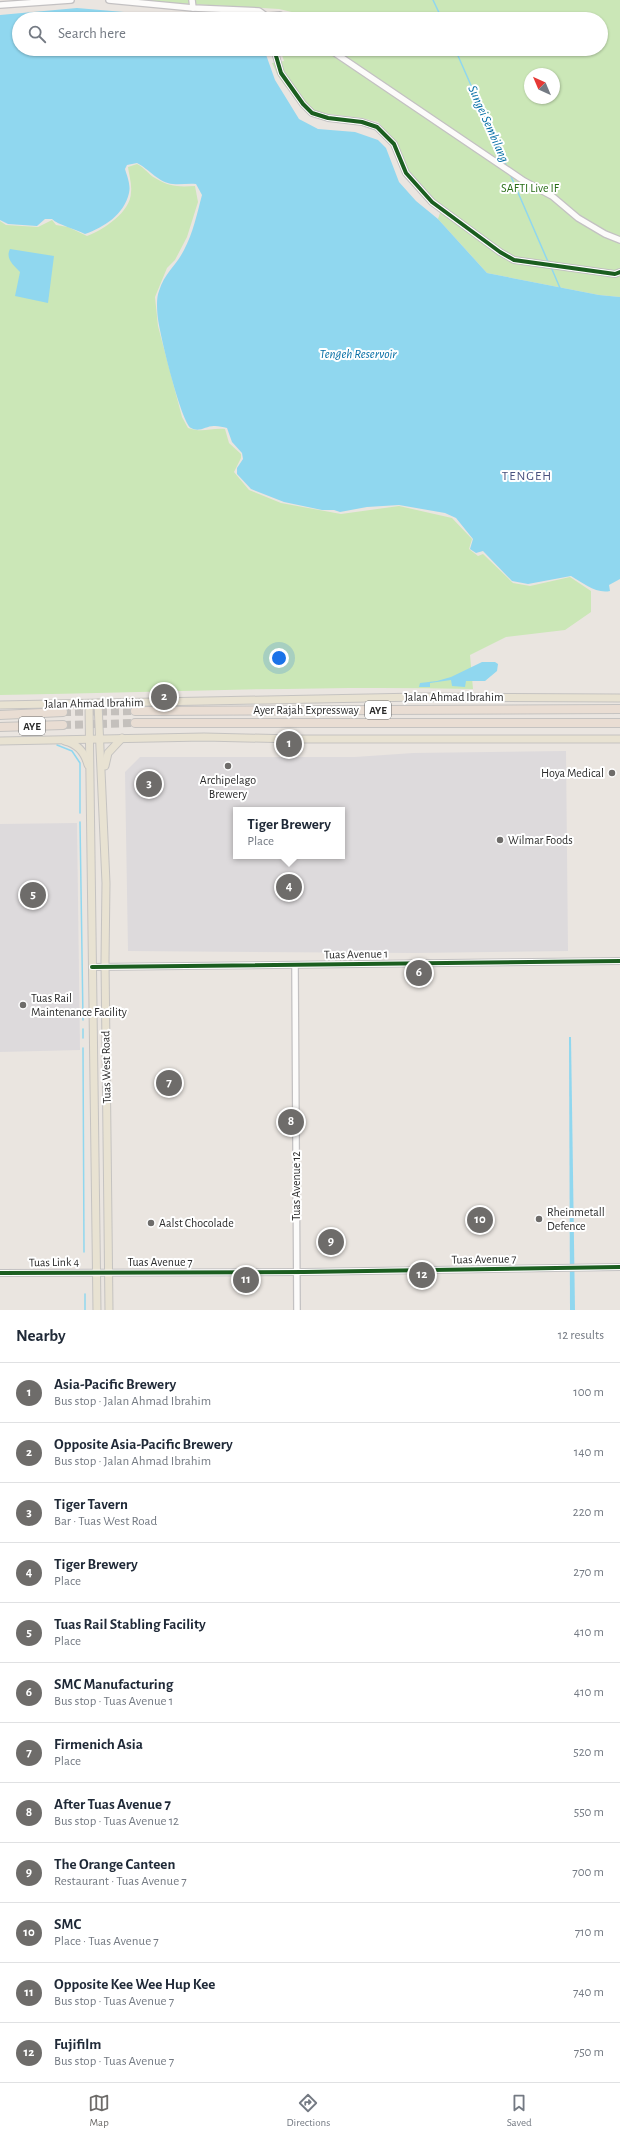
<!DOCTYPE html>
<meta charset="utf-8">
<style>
:root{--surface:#fff;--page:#f2f2f3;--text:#1f2937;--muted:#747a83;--line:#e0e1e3;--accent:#6e6c6a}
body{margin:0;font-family:"Alegreya Sans",sans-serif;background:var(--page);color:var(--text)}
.compass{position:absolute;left:524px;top:68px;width:36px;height:36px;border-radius:50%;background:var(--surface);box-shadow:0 1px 3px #0004;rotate:316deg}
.you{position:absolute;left:279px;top:658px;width:14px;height:14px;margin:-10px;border:3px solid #fff;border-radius:50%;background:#1a73e8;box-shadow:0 0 0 6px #1a73e833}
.badge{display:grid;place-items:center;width:26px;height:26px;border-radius:50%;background:var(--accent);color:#fff;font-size:13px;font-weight:700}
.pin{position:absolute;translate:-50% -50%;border:2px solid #fff;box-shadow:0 1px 4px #0006}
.popup{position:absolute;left:233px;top:807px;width:112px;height:52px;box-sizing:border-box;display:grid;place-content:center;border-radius:0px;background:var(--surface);filter:drop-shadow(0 1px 3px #0005);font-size:13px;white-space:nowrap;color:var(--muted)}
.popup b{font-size:15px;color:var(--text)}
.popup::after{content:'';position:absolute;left:50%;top:100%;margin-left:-8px;border:8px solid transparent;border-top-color:var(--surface)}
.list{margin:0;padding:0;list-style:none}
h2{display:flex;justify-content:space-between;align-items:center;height:52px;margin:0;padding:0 16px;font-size:17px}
h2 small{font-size:13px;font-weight:400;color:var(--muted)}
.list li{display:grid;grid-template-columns:26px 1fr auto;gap:12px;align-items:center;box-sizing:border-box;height:60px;padding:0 16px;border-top:1px solid var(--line)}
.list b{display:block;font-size:15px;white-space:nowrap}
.list p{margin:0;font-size:13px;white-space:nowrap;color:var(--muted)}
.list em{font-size:13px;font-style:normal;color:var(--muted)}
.icon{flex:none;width:22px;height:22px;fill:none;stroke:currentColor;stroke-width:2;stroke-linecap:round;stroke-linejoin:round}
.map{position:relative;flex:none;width:620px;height:1310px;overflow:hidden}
.search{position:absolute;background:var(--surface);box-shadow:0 1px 3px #0004;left:12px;right:12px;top:12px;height:44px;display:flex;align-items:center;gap:10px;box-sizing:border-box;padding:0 14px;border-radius:22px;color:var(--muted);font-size:15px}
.sheet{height:772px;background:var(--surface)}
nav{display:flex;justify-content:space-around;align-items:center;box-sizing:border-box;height:56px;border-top:1px solid var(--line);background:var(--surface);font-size:11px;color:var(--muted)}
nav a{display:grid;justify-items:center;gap:2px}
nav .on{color:var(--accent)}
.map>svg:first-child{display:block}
.industrial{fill:#dddadc;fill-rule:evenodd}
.green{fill:#cbe7b7;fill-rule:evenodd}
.water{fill:#90d7ef}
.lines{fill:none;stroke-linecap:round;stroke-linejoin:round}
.stream{stroke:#90d7ef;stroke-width:1.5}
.highway-tunnel{stroke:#c4c0bc;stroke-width:8;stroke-dasharray:8 4;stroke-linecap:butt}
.minor-casing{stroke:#c3c1c2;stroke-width:8}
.major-casing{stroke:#c5c3c1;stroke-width:9}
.highway-casing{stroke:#c5c3c1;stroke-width:10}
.minor{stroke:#fcfbfa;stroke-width:5.5}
.major{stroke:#e8e2d2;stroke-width:7}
.highway{stroke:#e9ddd3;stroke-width:8}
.cycleway-casing{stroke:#fff;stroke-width:6}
.cycleway{stroke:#1b5e20;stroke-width:4}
.poi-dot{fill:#6e6c6a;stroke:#fff;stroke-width:1.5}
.labels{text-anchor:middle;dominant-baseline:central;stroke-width:4;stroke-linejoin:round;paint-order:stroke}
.shield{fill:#fff;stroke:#6b6b6b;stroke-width:1}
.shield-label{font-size:11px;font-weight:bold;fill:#2b2b2b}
.park-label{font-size:12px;fill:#286d16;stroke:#fff}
.street-label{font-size:12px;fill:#2b2b2b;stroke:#fff}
.poi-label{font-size:12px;fill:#2b2b2b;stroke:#fff;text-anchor:start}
.water-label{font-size:13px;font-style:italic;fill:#056ea5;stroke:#fff}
.neighbourhood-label{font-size:13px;letter-spacing:1px;fill:#48527f;stroke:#fff}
</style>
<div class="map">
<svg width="620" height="1310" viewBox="0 0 620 1310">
<rect width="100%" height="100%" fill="#eae5e0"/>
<g class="industrial">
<path d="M566 751 568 951 415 953 128 951 125 772 140 757H355L413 753ZM236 810H342V856H236Z"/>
<polygon points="77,823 80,1050 0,1052 0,824"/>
</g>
<g class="green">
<path d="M124 0H620V297L599 295 487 273 438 219 442 207 408 173 396 142 378 122 362 118 313 112 286 87 278 76 272 63 284 61 280 49H309V51L316 54 322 49 333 53 334 49H601V19H301L296 13 279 9ZM530 74H554V98H530Z"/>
<path d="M137 164C145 168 148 174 155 178 170 187 179 187 195 186L198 202 187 237 175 260 167 268 155 297 158 326 182 417 188 428C203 433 209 428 225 429L229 443 241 454V458L234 472 249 490 281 503 341 514 399 506 452 518 472 539 469 549 478 556 483 554 513 583 530 586 570 577 591 591V612L565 630 506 637 470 655 473 689C315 685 158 693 0 695V221L6 225 38 227 52 220 56 225 68 227 87 236C103 230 131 212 131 192 132 184 129 175 128 167Z"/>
</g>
<g class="water">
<path d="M77 8 206 19H19V49H264L275 80 299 119 318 129 355 132 378 140 386 148 399 182 416 201 438 219 487 273 599 295 620 297V579L609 585 610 591C596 594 583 583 571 576L528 584 512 581 483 551 476 553 470 549 473 539 456 518 445 513 399 505 367 507 340 512 334 510H322L284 502 251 489 237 474V468L243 459 242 453 232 442 227 428C223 427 219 426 215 426 207 425 200 433 191 428 181 422 160 335 158 319 157 311 156 298 159 291 165 272 176 266 184 250 193 233 197 214 202 195L196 184C188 183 181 185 173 184 159 183 149 169 137 163L127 165 125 169C127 176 131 185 129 193 124 215 104 227 85 234 76 229 58 225 52 219H45L37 226 8 224 0 220V15Z"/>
<path d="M10 249 54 256 48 303 15 296 20 272C14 265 5 259 10 249Z"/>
<polygon points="482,662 495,662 498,664 497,671 485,681 466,681 465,687 452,686 451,680 430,683 430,687 419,687 420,683 437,681 451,677"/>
<polygon points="569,1037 571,1037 575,1310 570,1310"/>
</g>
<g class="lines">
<g class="stream">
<polyline points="433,0 442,19"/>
<polyline points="455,49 507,167"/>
<polyline points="510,174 549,264"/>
<polyline points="551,267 560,288"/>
<polyline points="57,745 72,751 80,763 80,813"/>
<polyline points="80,822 83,1020"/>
<polyline points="83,1029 83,1038"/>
<polyline points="83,1048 84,1252"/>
<polyline points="85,1294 85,1310"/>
</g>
<g class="highway-tunnel">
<polyline points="63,712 135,711"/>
<polyline points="63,725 135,723"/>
</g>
<defs>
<g id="minor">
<polyline points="109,0 193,8 259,11 270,19"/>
<polyline points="192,0 193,8"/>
<polyline points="0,5 71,0"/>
<polyline points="269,16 280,15 287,19"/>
<polyline points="274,49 281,73 303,104 312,113 328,118 362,122 377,127 394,144 406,173 432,202 500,252 514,260 615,274 620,272"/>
<polyline points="329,49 524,181 552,196 578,218 605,234 620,240"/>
<polyline points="295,965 297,1310"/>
<polyline points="92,967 620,961"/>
<polyline points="0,1273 304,1272 620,1267"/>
</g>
<g id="major">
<polyline points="98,703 106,883 105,961 109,1310"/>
<polyline points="89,704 97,1310"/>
<polyline points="0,705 419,697 620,698"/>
<polyline points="0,741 204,737 296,739 620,739"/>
<path d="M65 741C78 744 85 753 88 765"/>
<polyline points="105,766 108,753 122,738"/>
</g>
<g id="highway">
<polyline points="135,711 620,709"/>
<polyline points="0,715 63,712"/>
<polyline points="135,723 620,723"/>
<polyline points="0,727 63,725"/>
</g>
</defs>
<use href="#minor" class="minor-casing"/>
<use href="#major" class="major-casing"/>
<use href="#highway" class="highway-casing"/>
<use href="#minor" class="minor"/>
<use href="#major" class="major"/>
<use href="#highway" class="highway"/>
<defs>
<g id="cycleway">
<polyline points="274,49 281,73 303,104 312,113 328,118 362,122 377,127 394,144 406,173 432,202 500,252 514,260 615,274 620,272"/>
<polyline points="92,967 620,961"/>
<polyline points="0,1273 304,1272 620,1267"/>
</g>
</defs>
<use href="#cycleway" class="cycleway-casing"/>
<use href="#cycleway" class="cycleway"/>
</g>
<g class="poi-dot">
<circle cx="228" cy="766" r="4"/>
<circle cx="612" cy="773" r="4"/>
<circle cx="500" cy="840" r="4"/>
<circle cx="23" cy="1005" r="4"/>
<circle cx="539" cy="1219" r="4"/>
<circle cx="151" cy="1223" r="4"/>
</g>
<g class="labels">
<g class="shield">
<rect x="365" y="701" width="26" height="18" rx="3"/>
<rect x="19" y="717" width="26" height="18" rx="3"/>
</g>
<g class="shield-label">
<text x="378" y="710">AYE</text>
<text x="32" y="726">AYE</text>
</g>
<g class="park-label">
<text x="530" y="188">SAFTI Live IF</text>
</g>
<g class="street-label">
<text x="454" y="697">Jalan Ahmad Ibrahim</text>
<text transform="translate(94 703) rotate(-1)">Jalan Ahmad Ibrahim</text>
<text x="306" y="710">Ayer Rajah Expressway</text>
<text transform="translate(356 954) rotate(-1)">Tuas Avenue 1</text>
<text transform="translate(106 1067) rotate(-91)">Tuas West Road</text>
<text transform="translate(296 1186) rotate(-90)">Tuas Avenue 12</text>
<text transform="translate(484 1259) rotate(-1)">Tuas Avenue 7</text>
<text transform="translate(54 1262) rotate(-1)">Tuas Link 4</text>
<text x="160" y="1262">Tuas Avenue 7</text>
</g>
<g class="poi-label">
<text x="604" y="773" text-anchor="end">Hoya Medical</text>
<text x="228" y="780" text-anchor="middle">Archipelago<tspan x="228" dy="14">Brewery</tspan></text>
<text x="508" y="840">Wilmar Foods</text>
<text x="31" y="998">Tuas Rail<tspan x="31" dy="14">Maintenance Facility</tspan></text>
<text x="547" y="1212">Rheinmetall<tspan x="547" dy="14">Defence</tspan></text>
<text x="159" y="1223">Aalst Chocolade</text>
</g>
<g class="water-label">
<text transform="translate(488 124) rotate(66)">Sungei Sembilang</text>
<text x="358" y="354">Tengeh Reservoir</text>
</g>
<g class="neighbourhood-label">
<text x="527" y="476">TENGEH</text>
</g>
</g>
</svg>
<svg class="compass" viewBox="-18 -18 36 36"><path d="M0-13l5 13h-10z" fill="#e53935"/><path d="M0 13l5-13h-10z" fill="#747a83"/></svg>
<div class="you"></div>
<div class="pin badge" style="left:289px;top:744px">1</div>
<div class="pin badge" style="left:164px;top:697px">2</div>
<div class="pin badge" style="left:149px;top:784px">3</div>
<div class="pin badge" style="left:289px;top:887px">4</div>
<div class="popup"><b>Tiger Brewery</b>Place</div>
<div class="pin badge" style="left:33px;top:895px">5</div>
<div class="pin badge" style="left:419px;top:973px">6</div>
<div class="pin badge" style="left:169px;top:1083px">7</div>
<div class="pin badge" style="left:291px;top:1122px">8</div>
<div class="pin badge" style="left:331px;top:1242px">9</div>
<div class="pin badge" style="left:480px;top:1220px">10</div>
<div class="pin badge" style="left:246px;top:1280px">11</div>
<div class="pin badge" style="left:422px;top:1275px">12</div>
<div class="search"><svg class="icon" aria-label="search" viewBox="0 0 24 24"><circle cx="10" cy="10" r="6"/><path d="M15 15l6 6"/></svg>Search here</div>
</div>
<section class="sheet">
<h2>Nearby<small>12 results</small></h2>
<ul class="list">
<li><span class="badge">1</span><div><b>Asia-Pacific Brewery</b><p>Bus stop · Jalan Ahmad Ibrahim</p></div><em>100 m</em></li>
<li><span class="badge">2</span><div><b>Opposite Asia-Pacific Brewery</b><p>Bus stop · Jalan Ahmad Ibrahim</p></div><em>140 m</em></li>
<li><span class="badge">3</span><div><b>Tiger Tavern</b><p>Bar · Tuas West Road</p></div><em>220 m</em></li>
<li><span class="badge">4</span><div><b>Tiger Brewery</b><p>Place</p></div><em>270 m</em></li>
<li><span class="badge">5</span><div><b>Tuas Rail Stabling Facility</b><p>Place</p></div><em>410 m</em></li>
<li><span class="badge">6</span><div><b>SMC Manufacturing</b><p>Bus stop · Tuas Avenue 1</p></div><em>410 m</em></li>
<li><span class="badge">7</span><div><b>Firmenich Asia</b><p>Place</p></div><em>520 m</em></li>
<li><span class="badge">8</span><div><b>After Tuas Avenue 7</b><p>Bus stop · Tuas Avenue 12</p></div><em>550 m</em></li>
<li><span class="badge">9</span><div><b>The Orange Canteen</b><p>Restaurant · Tuas Avenue 7</p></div><em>700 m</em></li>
<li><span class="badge">10</span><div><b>SMC</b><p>Place · Tuas Avenue 7</p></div><em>710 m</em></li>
<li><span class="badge">11</span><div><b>Opposite Kee Wee Hup Kee</b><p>Bus stop · Tuas Avenue 7</p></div><em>740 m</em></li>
<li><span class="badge">12</span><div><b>Fujifilm</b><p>Bus stop · Tuas Avenue 7</p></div><em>750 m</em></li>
</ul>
</section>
<nav>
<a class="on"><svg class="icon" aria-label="map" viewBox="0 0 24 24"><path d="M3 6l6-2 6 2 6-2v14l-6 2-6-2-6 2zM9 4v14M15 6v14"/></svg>Map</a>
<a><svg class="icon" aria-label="directions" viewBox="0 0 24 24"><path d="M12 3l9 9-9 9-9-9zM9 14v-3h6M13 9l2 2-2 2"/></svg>Directions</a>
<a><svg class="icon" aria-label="saved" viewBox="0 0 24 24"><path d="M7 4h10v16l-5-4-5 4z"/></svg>Saved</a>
</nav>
